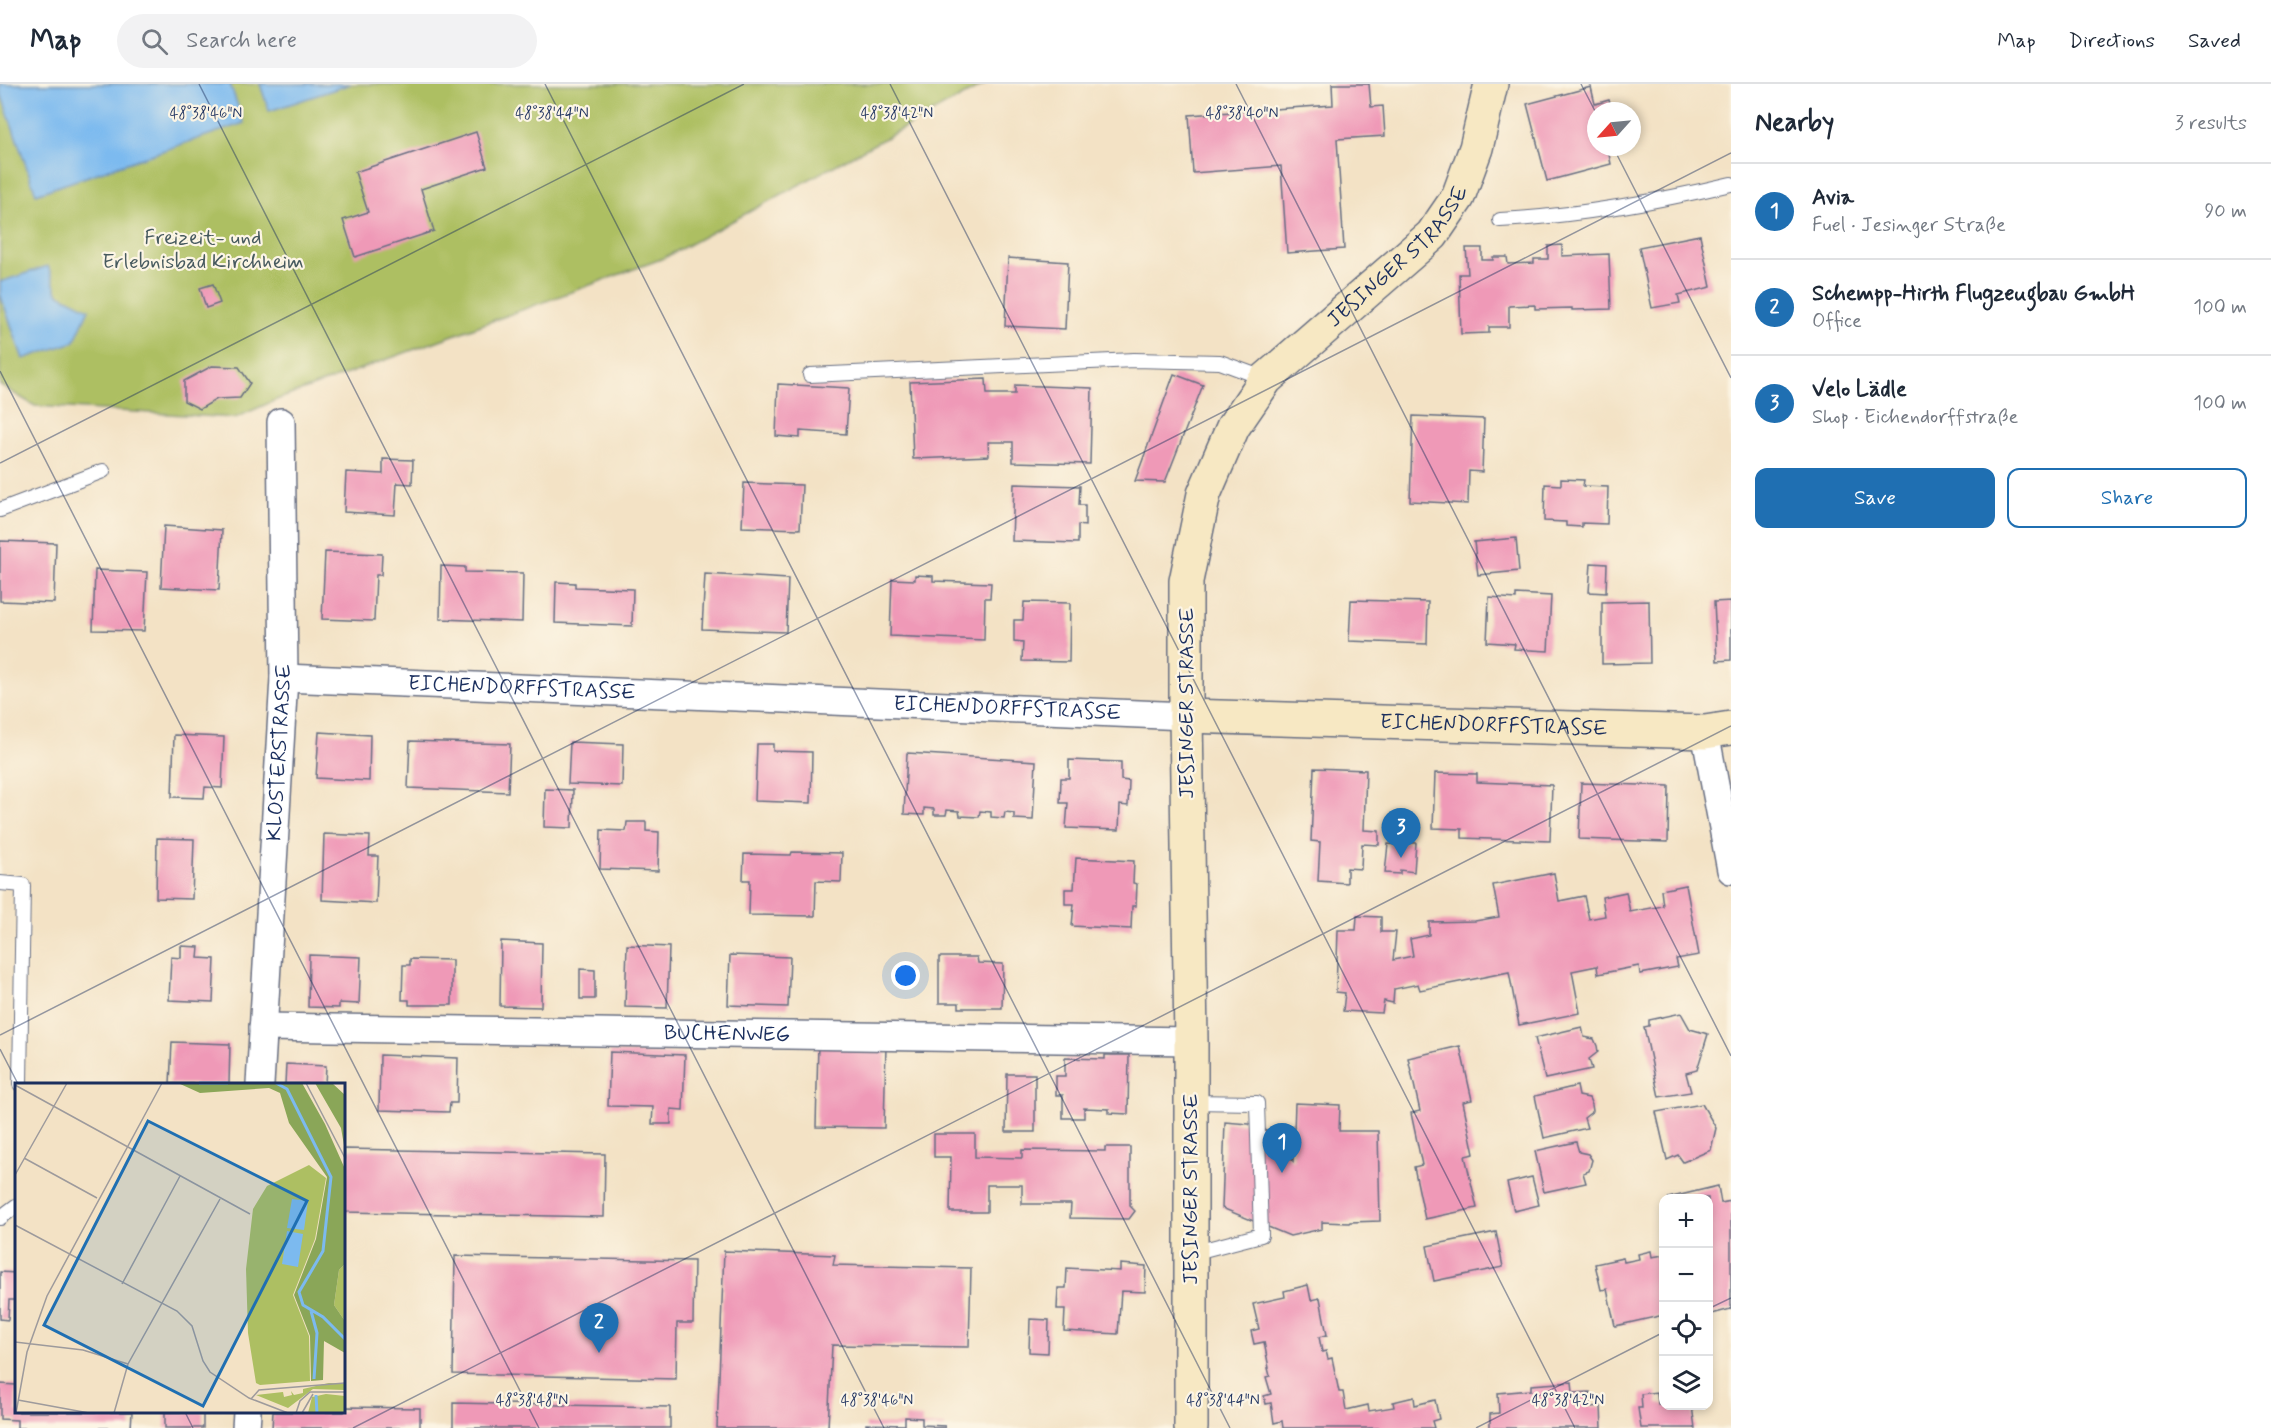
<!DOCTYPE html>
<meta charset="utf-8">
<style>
:root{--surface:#fff;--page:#f2f2f3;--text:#1f2937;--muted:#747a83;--line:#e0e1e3;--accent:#1f6fb2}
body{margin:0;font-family:Mynerve,sans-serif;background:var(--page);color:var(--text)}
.controls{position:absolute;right:18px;bottom:18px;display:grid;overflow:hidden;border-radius:12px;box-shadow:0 3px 9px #0003}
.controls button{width:54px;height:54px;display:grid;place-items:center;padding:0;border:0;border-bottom:2px solid var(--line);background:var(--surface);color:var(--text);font:30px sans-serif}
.compass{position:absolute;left:1587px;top:18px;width:54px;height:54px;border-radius:50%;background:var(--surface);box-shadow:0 3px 9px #0003;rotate:243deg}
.you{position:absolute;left:906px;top:892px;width:21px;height:21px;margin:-15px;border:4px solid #fff;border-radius:50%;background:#1a73e8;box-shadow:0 0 0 9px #1a73e833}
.badge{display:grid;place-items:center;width:39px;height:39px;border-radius:50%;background:var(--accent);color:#fff;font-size:20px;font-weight:700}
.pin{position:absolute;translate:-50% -50px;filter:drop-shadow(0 2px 3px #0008)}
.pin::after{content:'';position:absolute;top:32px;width:21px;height:18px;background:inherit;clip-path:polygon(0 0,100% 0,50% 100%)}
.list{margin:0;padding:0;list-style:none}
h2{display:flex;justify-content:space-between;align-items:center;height:78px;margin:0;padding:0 24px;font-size:26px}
h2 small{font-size:20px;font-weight:400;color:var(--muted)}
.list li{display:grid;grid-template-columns:39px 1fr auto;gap:18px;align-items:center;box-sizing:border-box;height:96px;padding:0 24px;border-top:2px solid var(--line)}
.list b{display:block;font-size:22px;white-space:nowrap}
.list p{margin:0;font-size:20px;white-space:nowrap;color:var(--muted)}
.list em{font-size:20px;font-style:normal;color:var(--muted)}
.actions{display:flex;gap:12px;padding:18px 24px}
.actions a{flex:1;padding:14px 0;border:2px solid var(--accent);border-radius:12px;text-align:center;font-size:21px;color:var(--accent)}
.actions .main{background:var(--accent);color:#fff}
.icon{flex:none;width:33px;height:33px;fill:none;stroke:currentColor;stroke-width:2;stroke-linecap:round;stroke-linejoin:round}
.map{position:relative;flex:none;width:1731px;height:1344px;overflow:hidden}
header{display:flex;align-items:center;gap:36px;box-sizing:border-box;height:84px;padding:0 30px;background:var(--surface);border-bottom:2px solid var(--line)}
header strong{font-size:28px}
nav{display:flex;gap:33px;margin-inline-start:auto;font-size:21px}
.search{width:420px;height:54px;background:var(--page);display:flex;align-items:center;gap:15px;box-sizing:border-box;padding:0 21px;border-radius:33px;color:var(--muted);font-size:22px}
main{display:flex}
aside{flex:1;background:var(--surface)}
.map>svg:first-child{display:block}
.green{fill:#adbf62;stroke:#647760;stroke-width:1.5}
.water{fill:#7cbaef;stroke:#4c74a6;stroke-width:1.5}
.building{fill:#ef99b7}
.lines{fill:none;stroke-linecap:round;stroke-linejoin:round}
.lane-casing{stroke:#676e82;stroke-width:16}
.street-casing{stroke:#676e82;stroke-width:30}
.secondary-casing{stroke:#676e82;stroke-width:36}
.lane{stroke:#fff;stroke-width:14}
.street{stroke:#fff;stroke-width:27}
.secondary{stroke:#f7e8c3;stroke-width:33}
.ticks{fill:none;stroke:#1b2f5e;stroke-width:1.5;stroke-opacity:0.45}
.labels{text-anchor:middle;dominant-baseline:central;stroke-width:4.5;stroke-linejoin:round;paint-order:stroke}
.park-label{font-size:21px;fill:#475a5f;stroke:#fcf5e5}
.street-label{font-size:21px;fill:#1b2f5e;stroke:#fcf5e5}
.inset-river{fill:none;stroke:#7cbaef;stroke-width:3}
.inset-road{fill:none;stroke:#9d9a9c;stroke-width:1.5}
.view{fill:#1f6fb2;fill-opacity:0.15;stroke:#1f6fb2;stroke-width:3}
.inset-edge{fill:none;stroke:#1b2f5e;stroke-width:3}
.ticks-label{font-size:15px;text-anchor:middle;fill:#1b2f5e;stroke:#fcf5e5;stroke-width:4.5;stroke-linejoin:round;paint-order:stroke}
</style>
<header>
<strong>Map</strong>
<div class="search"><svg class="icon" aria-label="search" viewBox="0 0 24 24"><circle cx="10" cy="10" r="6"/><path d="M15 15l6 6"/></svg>Search here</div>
<nav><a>Map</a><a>Directions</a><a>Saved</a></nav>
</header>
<main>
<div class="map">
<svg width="1731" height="1344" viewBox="0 0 1731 1344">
<rect width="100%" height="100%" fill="#fcf5e5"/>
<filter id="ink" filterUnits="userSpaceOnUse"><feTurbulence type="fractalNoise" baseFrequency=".0167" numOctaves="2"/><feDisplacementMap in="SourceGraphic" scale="12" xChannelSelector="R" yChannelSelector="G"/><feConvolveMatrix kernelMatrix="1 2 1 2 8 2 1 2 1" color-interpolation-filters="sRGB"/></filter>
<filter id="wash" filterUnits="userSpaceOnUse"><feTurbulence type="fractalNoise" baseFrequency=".008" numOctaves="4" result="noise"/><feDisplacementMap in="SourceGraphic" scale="24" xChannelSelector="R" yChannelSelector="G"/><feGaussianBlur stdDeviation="1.35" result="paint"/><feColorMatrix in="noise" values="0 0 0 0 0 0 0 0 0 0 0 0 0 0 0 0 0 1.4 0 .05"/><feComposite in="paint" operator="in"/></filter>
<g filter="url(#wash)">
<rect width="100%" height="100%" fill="#f3e2c5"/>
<polygon class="green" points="0,0 985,0 664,174 276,316 235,334 35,322 0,301"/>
<g class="water">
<polygon points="0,0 230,0 244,39 36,110 0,7"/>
<polygon points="260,0 351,0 269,27"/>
<polygon points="48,182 57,209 89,225 74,258 23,275 0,210 0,198"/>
</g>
<g id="blocks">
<g class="building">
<polygon points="1332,0 1369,0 1371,23 1383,22 1385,52 1337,55 1344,165 1287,169 1281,82 1193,89 1189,31 1333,21"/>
<polygon points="1591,3 1595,20 1609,16 1612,27 1596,27 1596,63 1616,63 1608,66 1611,80 1547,97 1527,20"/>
<polygon points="476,48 487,83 421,105 434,147 355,173 343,136 368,128 355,88"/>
<polygon points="1700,151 1711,203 1678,211 1680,219 1652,224 1639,163"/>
<polygon points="1562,161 1562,172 1609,170 1611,225 1572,226 1572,224 1535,225 1535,221 1509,222 1509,243 1489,243 1489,249 1461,250 1459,190 1468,190 1466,164 1482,164 1482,176 1493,176 1493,173 1507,173 1508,180 1534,179 1534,175 1548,175 1548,162"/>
<polygon points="1008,174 1068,178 1065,245 1005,242"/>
<polygon points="213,200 220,219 206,224 200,204"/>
<polygon points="212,282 239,283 250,299 240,314 217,315 200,325 184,317 184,297"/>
<polygon points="1174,290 1203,301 1165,398 1135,397"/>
<polygon points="986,295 987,310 1015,310 1015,301 1092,304 1090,380 1013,378 1013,358 988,358 989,372 913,375 910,298"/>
<polygon points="778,300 849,304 846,350 800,347 800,354 776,352"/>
<polygon points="1413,332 1484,335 1482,388 1469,387 1468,420 1410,417"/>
<polygon points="383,375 413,376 412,400 397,399 395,431 344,428 346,388 383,390"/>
<polygon points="1561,395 1584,396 1583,402 1608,403 1607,440 1582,439 1582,443 1566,442 1566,438 1544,437 1545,400 1561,401"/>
<polygon points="744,399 802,401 800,445 742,443"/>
<polygon points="1014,400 1080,402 1079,421 1085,421 1085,442 1078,441 1078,459 1012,457"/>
<polygon points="164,442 222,446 219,506 161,503"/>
<polygon points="1516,454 1519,487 1478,491 1474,458"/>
<polygon points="0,457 56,459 54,519 0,517"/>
<polygon points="325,468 382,470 381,491 376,491 374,537 322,535"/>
<polygon points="1591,479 1607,480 1606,509 1589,508"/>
<polygon points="441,482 465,483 465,488 523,489 522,538 440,535"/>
<polygon points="95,486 147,488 144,547 93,546"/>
<polygon points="705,490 788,495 786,548 702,545"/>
<polygon points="915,491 933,492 933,497 991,499 990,514 985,514 984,556 890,552 892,495 915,496"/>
<polygon points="556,498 575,499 575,503 633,505 632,542 555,539"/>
<polygon points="1516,510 1551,512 1548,567 1514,565 1515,560 1487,558 1489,513 1516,515"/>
<polygon points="1351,516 1428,518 1427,560 1349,557"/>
<polygon points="1649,517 1650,579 1602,580 1602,518"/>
<polygon points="1731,517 1731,576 1717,577 1714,518"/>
<polygon points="1024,518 1070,519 1069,578 1022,577 1023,558 1014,557 1014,536 1023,536"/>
<polygon points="319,648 370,651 369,697 316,694"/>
<polygon points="174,651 224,653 222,704 205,703 204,714 172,713"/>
<polygon points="410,657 510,660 508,708 408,704"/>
<polygon points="570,658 623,660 622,702 568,700"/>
<polygon points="757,660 773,660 773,667 812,668 811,719 755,717"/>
<polygon points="907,669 1036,677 1033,736 1014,735 1014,729 1005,728 1004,734 991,733 991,728 980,727 979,733 960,732 959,727 947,726 946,731 934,731 934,725 924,724 924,731 904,730"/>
<polygon points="1069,676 1121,678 1121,696 1129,697 1128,722 1120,721 1119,746 1066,744 1068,719 1060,719 1061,694 1069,694"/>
<polygon points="1314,684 1366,686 1364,746 1379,747 1379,761 1362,760 1361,785 1347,784 1347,799 1318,797 1320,758 1311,757"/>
<polygon points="1435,689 1477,690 1477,698 1552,701 1550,757 1462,754 1462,745 1433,744"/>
<polygon points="1581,699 1669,702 1668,758 1579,755"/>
<polygon points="545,705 573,706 572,744 544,743"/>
<polygon points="627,738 646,738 646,747 659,748 658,787 600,785 601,746 626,747"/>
<polygon points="324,750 370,752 369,772 378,772 376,819 322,816"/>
<polygon points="157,754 194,755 192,815 156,814"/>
<polygon points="1402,758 1416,759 1414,788 1400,786 1400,790 1385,789 1388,760 1402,761"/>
<polygon points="792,768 842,769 841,798 816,797 815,832 749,831 750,796 743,796 744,770 791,771"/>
<polygon points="1076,774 1134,777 1133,799 1137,800 1136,822 1132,822 1131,845 1072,842 1074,820 1065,820 1065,805 1074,805"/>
<polygon points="1554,789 1559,817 1584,812 1589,835 1605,832 1602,813 1626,808 1630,828 1663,822 1661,806 1686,801 1699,871 1676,875 1678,883 1640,890 1639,882 1598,890 1597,882 1572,887 1580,929 1519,941 1509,888 1420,906 1418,900 1394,905 1393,919 1384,917 1382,929 1343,927 1345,909 1336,908 1338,846 1356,846 1357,832 1381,833 1381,848 1396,848 1393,876 1413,872 1410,855 1429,851 1429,838 1475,837 1499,833 1493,801"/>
<polygon points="501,857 542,859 541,923 500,922"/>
<polygon points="627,861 669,863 667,924 625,923"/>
<polygon points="181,862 199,863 198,874 215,875 213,918 169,916 171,873 181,874"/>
<polygon points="309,871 361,873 359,920 339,919 339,924 308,923"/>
<polygon points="730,871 790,873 788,923 728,921"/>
<polygon points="939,873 977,873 978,879 1003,880 1002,924 959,924 959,919 939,919"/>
<polygon points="410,875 452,876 452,921 409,921 409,916 402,916 403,881 410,881"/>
<polygon points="580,885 595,886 595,915 580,915"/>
<polygon points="1681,929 1690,945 1708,950 1697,986 1686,989 1691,1008 1659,1013 1644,943 1649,942 1649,936"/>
<polygon points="1582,943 1584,953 1594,955 1597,962 1598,968 1589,975 1592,985 1545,995 1535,954"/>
<polygon points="172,958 230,960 229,1000 170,1000"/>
<polygon points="818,960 886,961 884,1044 816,1043"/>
<polygon points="1460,962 1472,1016 1463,1018 1474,1070 1465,1072 1477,1124 1425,1135 1414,1083 1422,1081 1411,1029 1420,1027 1408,974"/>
<polygon points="610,968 685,971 683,1026 671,1025 671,1040 652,1040 653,1023 608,1022"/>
<polygon points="380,971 458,974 457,1019 450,1019 449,1028 379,1026"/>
<polygon points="1105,971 1129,971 1128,1030 1109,1029 1109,1025 1084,1024 1084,1034 1063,1034 1063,1011 1056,1011 1056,992 1065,992 1065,974 1105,975"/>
<polygon points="286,980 326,982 325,1000 285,1000"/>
<polygon points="1007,990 1035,990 1035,1048 1006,1048"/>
<polygon points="1577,1002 1579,1012 1589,1014 1592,1021 1593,1027 1584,1034 1587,1044 1544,1054 1535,1012"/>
<polygon points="1295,1019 1340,1021 1339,1047 1378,1047 1380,1137 1350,1138 1349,1139 1322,1138 1322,1145 1290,1152 1222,1124 1225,1038 1261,1041 1293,1077"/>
<polygon points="1702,1020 1716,1044 1711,1066 1683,1078 1678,1071 1667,1076 1656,1028"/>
<polygon points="934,1050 975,1050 975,1073 1022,1074 1022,1066 1105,1067 1105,1063 1130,1063 1130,1122 1135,1127 1129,1135 1070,1134 1071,1120 1022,1120 1022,1101 987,1101 987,1128 950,1128 951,1073 934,1073"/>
<polygon points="1576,1058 1579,1068 1588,1070 1592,1076 1589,1087 1583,1089 1586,1099 1544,1108 1535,1067"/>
<polygon points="344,1065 605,1070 604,1133 344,1128"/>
<polygon points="1532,1093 1539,1121 1514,1127 1507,1099"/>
<polygon points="1718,1102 1721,1119 1731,1117 1731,1225 1708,1231 1708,1114 1668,1114"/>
<polygon points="1496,1148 1503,1183 1434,1197 1427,1162"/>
<polygon points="724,1167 835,1171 833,1181 971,1184 969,1263 832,1261 828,1344 717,1344"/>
<polygon points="1651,1167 1652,1173 1664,1171 1664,1231 1615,1242 1607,1205 1601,1206 1595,1180 1623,1174 1624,1178 1639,1175 1638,1170"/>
<polygon points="455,1172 694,1177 693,1239 677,1239 676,1295 453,1290"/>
<polygon points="1120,1180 1146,1182 1145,1208 1121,1207 1118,1250 1064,1247 1065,1225 1057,1225 1058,1204 1066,1204 1067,1184 1120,1187"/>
<polygon points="0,1188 16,1189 16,1216 9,1216 8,1236 0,1235"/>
<polygon points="1308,1201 1311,1216 1320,1214 1327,1251 1319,1253 1322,1268 1326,1267 1328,1275 1332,1274 1339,1308 1343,1308 1346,1326 1368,1321 1369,1327 1394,1323 1393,1318 1414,1313 1415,1321 1435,1316 1439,1335 1432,1337 1434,1344 1283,1344 1282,1337 1274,1339 1271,1319 1266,1320 1264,1312 1271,1310 1266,1293 1270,1292 1268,1284 1269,1284 1264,1258 1254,1260 1251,1247 1259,1245 1253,1220 1285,1213 1284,1207"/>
<polygon points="1030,1235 1049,1236 1048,1269 1029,1268"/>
<polygon points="1572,1298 1573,1309 1590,1308 1590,1323 1601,1322 1602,1344 1490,1344 1490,1330 1499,1329 1498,1309 1531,1306 1531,1301"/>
<polygon points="0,1300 16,1301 16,1328 132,1328 131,1344 17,1344 17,1336 0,1335"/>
<polygon points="1657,1308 1658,1320 1692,1322 1695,1344 1641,1344 1638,1324 1642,1324 1641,1310"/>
<polygon points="453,1319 670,1323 670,1344 453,1344"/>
<polygon points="344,1323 420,1324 420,1344 272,1344 273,1328 344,1328"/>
<rect x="165" y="1328" width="38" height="16"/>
<polygon points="905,1333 922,1334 922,1341 945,1342 945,1344 866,1344 866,1340 905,1341"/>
</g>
</g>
</g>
<g filter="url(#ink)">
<use href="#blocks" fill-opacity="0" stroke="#676e82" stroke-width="1.5"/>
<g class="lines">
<defs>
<g id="lane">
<path d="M1500 136C1578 132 1655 118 1731 100"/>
<polyline points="810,291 1134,276 1220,278 1266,295"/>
<polyline points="0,426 103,387"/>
<polyline points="0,799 23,801 20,1000"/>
<polyline points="1191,1018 1257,1019 1261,1151 1192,1169"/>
<polyline points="0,1134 16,1122"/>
</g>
<g id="street">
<path id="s1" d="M284 594 1186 632"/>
<polyline points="1705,648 1731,786"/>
<path id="s2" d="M263 943 1191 957"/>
<path id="s3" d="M260 1000 284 594 281 338"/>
<polyline points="246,1344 247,1328"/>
</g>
<g id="secondary">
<path id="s4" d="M1186 632 1705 648 1731 644"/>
<path id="s5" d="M1191 1344V957L1186 632V497L1204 410 1233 343 1266 295 1432 151 1458 113 1476 64 1491 0"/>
</g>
</defs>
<use href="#lane" class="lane-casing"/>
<use href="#street" class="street-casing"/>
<use href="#secondary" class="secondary-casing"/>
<use href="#lane" class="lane"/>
<use href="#street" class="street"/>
<use href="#secondary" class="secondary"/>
</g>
</g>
<path class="ticks" d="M199 0 884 1344M545 0 1230 1344M890 0 1575 1344M1236 0 1731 972M1581 0 1596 29M1613 63 1731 294M0 287 539 1344M0 379 744 0M0 951 1731 69M0 965 18 1000M1708 1225 1731 1214M185 1328 193 1344M353 1344 1731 642M1476 1344 1664 1248"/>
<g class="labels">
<g class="park-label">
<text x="203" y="154">Freizeit- und<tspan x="203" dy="24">Erlebnisbad Kirchheim</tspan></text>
</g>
<g class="street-label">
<text stroke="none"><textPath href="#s5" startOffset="1248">JESINGER STRASSE</textPath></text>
<text stroke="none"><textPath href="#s1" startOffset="238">EICHENDORFFSTRASSE</textPath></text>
<text transform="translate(1187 619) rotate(-90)">JESINGER STRASSE</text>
<text stroke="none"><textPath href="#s1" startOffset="724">EICHENDORFFSTRASSE</textPath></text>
<text stroke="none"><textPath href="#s4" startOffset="308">EICHENDORFFSTRASSE</textPath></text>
<text stroke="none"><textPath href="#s3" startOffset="332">KLOSTERSTRASSE</textPath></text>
<text stroke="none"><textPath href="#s2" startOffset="464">BUCHENWEG</textPath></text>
<text transform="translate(1191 1105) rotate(-90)">JESINGER STRASSE</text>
</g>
</g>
<g transform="translate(15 999)">
<rect width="330" height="330" fill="#f3e2c5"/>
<path d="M294 82 311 95 300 156 278 212 294 253 295 298 245 302 241 300 233 250 231 186 238 126 252 103ZM330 181V238L319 222 324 187ZM314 300 330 301V307L298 306 273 325 241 312 268 309 269 314 277 312 276 308 279 312 288 310V306ZM311 311 330 313V330H293L297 314Z" fill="#adbf62"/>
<path d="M163 0H287L310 41 330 86V181L324 187 319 222 330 238V270L309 258 308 297 296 298 295 253 279 212 301 156 312 94 274 40 265 10 254 5 185 10ZM300 0H317L330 12V68L326 45Z" fill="#8aa658"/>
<path d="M277 116 293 118 289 147 272 145ZM272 148 288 151 283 184 267 181Z" fill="#7cbaef"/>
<path class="inset-river" d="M184 0H213M261 0 272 6 316 94 308 168 284 209 288 222 308 234 330 256M296 228 302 250 299 296M301 312 302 330"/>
<path class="inset-road" d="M291 0 330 75M0 2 235 131M9 75 82 115M0 92 52 0M0 142 162 228 177 243 188 278 195 289 234 315 273 330M107 201 165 93M0 259 68 267 113 281M236 316 244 307 330 300M3 317 74 330M1 330 12 269 32 213 147 0M99 330 113 281 205 116M281 330 285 318 295 309H330M287 330 298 311"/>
<path class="view" d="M133 38 292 118 188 323 29 242Z"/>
<rect width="330" height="330" class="inset-edge"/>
</g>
<g class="ticks-label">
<text x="206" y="34">48°38'46"N</text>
<text x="552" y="34">48°38'44"N</text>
<text x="897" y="34">48°38'42"N</text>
<text x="1242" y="34">48°38'40"N</text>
<text x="532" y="1321">48°38'48"N</text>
<text x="877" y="1321">48°38'46"N</text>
<text x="1223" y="1321">48°38'44"N</text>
<text x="1568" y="1321">48°38'42"N</text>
</g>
</svg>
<div class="controls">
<button>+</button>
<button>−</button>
<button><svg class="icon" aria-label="locate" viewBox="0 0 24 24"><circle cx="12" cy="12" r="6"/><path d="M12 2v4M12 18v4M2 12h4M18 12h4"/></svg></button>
<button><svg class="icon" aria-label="layers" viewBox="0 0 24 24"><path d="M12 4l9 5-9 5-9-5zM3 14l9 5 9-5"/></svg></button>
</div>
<svg class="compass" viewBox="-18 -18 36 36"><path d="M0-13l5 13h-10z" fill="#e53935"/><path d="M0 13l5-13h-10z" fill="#747a83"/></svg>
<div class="you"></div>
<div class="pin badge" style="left:1282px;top:1089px">1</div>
<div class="pin badge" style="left:599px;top:1269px">2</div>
<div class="pin badge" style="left:1401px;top:774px">3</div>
</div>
<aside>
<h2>Nearby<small>3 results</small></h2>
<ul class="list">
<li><span class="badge">1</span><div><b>Avia</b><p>Fuel · Jesinger Straße</p></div><em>90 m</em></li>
<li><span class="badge">2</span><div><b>Schempp-Hirth Flugzeugbau GmbH</b><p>Office</p></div><em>100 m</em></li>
<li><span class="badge">3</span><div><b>Velo Lädle</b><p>Shop · Eichendorffstraße</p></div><em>100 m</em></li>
</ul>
<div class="actions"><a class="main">Save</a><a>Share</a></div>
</aside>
</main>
